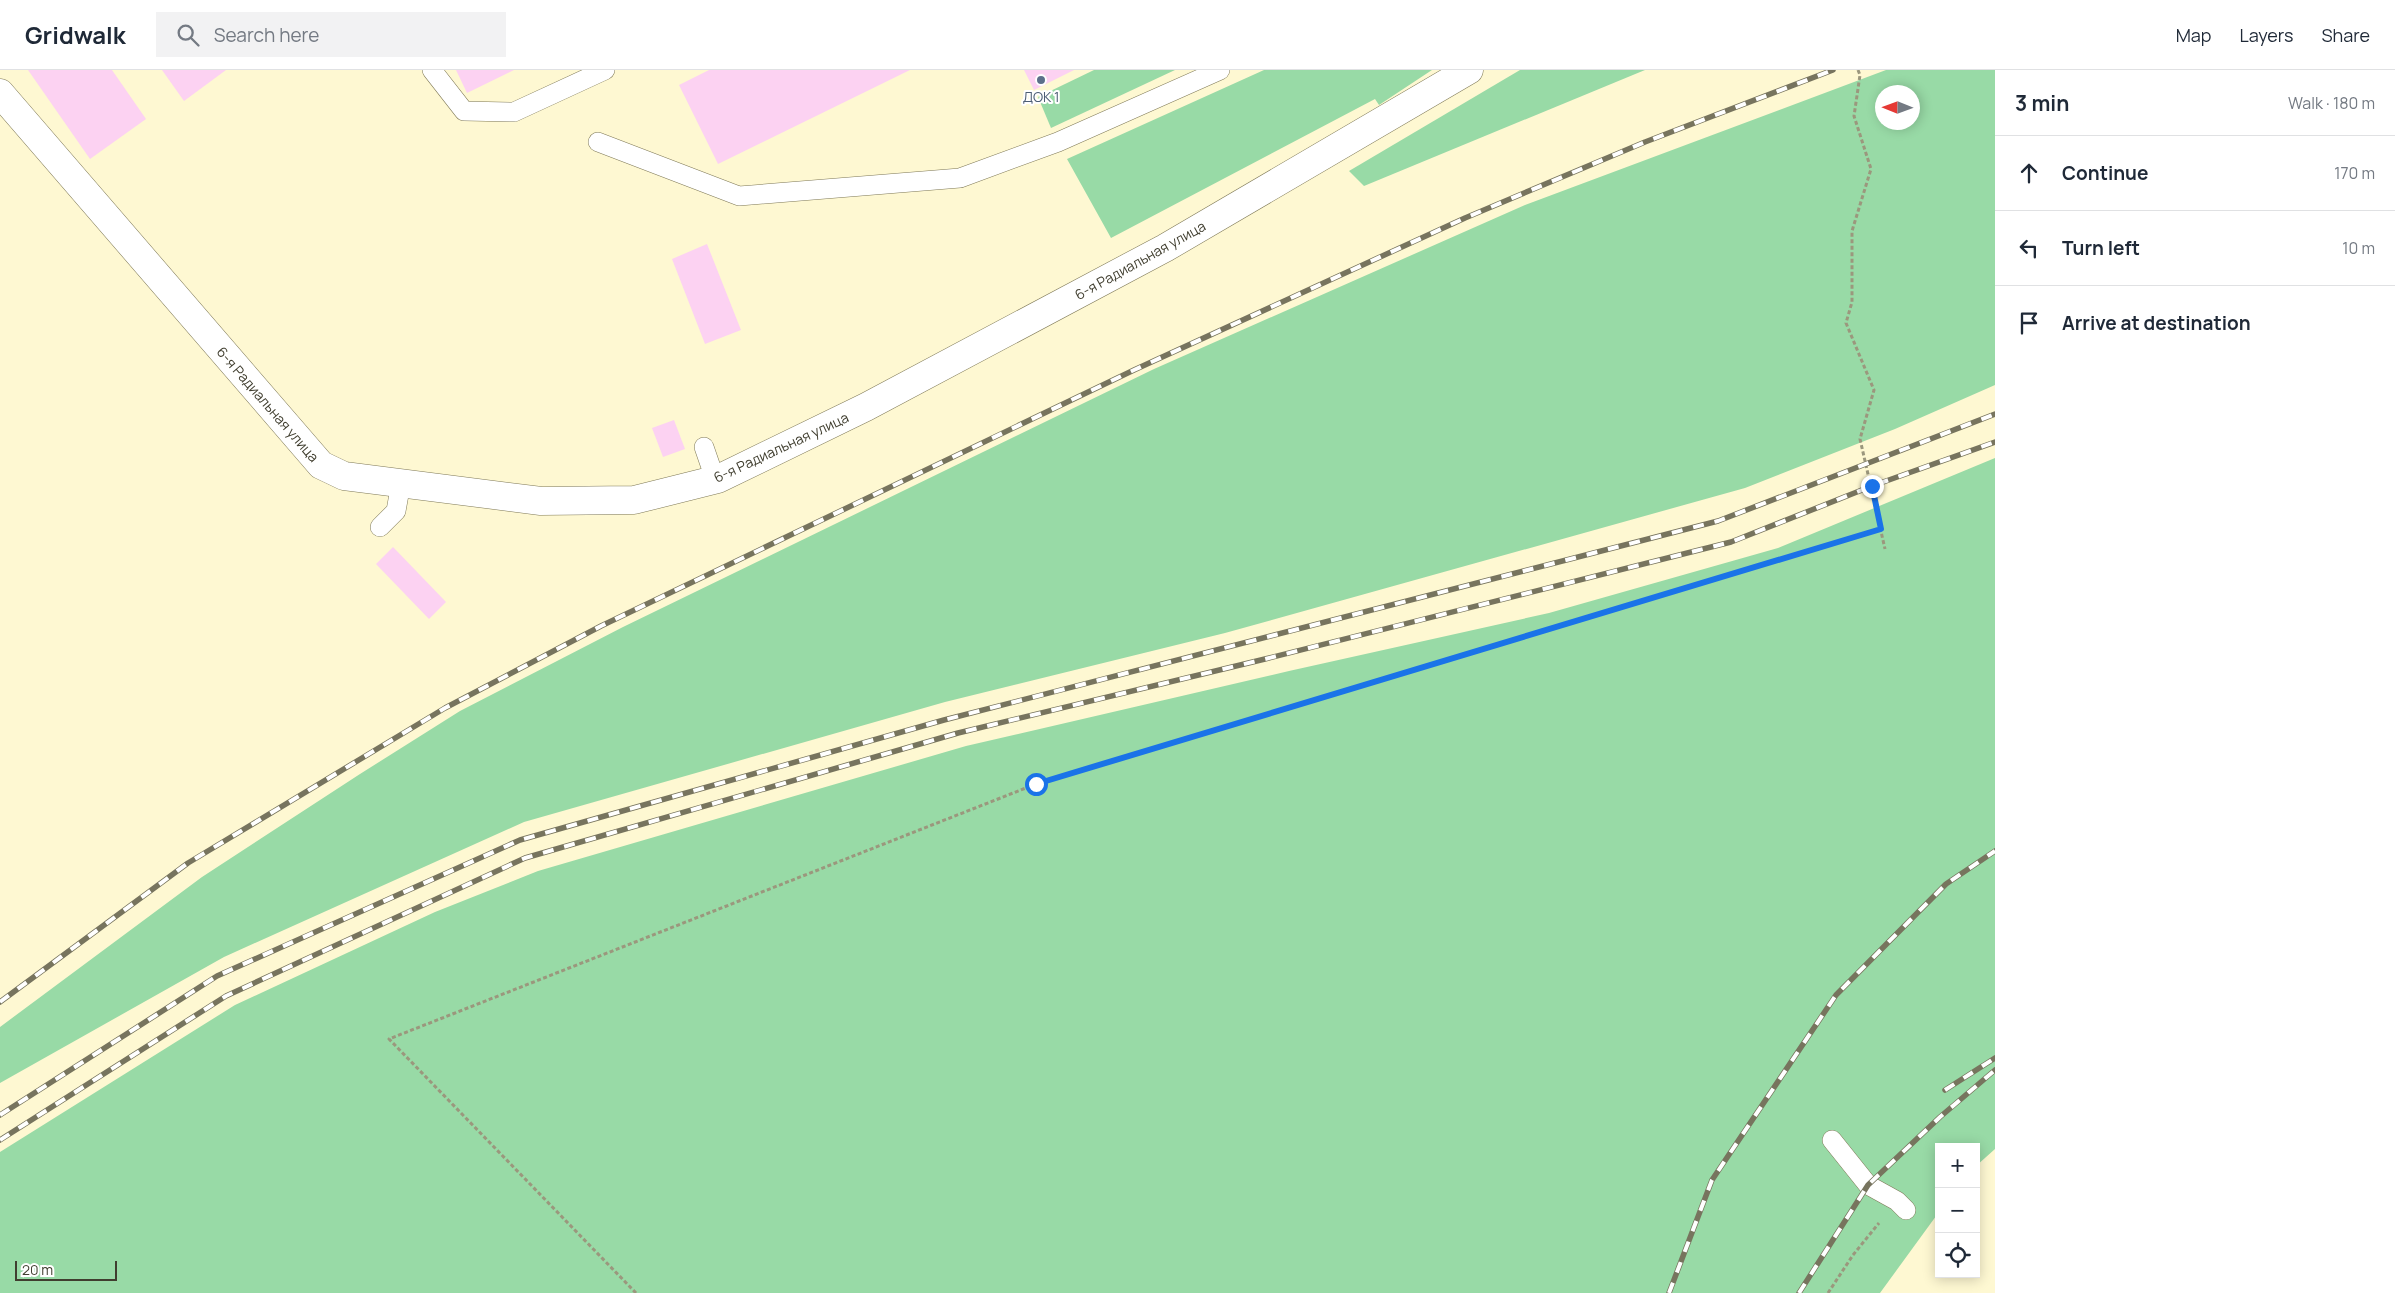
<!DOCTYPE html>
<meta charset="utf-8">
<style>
:root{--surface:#fff;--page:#f2f2f3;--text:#1f2937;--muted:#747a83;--line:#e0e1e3}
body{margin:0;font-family:Manrope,sans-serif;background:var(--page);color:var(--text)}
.controls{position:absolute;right:15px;bottom:15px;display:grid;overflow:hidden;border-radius:0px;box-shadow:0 2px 12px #0003}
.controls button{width:45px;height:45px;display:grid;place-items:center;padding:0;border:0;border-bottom:1px solid var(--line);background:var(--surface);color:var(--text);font:25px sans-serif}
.compass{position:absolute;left:1875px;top:15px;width:45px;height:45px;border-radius:50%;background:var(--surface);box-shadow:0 2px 12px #0003;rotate:271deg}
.scale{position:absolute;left:15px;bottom:12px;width:102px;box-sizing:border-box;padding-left:5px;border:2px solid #403e2f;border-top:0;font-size:14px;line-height:18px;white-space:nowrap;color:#403e2f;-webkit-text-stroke:4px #fff;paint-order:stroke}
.stop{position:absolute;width:15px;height:15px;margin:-11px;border:4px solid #1a73e8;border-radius:50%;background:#fff}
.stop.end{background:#1a73e8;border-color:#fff;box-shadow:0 1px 5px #0008}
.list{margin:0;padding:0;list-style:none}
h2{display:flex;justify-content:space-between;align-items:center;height:65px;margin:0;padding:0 20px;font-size:21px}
h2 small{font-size:16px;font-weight:400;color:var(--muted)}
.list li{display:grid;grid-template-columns:32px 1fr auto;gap:15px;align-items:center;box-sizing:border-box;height:75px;padding:0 20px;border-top:1px solid var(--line)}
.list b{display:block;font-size:19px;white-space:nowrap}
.list em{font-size:16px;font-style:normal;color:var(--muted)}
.icon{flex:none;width:28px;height:28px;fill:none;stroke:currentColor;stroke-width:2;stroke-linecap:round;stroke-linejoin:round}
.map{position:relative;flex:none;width:1995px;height:1223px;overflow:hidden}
header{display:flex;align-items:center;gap:30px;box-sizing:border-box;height:70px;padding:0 25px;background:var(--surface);border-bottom:1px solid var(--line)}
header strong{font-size:24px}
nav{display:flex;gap:28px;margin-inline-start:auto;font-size:18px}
.search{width:350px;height:45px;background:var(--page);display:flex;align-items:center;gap:12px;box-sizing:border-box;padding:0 18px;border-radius:0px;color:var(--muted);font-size:19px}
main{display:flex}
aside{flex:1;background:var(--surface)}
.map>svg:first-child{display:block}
.green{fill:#98daa6;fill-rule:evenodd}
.building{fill:#fcd2f2}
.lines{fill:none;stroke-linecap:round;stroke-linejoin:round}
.lane-casing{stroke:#7f7957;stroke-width:20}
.street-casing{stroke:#7f7957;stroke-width:29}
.path{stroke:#9b977d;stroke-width:3;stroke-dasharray:4 2.5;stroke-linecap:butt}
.lane{stroke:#fff;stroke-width:19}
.street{stroke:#fff;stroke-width:28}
.rail-casing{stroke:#77745e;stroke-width:5.5}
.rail{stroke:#fff;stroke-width:4;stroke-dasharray:11;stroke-linecap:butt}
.route{stroke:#1a73e8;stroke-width:6}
.service-dot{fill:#5c6f8a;stroke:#fff;stroke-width:2}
.labels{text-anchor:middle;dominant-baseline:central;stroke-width:4;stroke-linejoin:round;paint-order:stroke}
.service-label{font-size:14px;fill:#4e5e75;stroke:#fff}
.street-label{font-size:14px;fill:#403e2f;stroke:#fff}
</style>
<header>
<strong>Gridwalk</strong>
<div class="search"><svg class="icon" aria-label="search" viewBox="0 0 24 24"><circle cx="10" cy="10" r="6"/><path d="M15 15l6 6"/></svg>Search here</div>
<nav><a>Map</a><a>Layers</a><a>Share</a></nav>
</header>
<main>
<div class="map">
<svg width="1995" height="1223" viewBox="0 0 1995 1223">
<rect width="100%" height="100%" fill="#fef8d2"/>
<g class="green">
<polygon points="1094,0 1175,0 1051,58 1038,27"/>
<polygon points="1264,0 1432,0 1379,35 1375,29 1111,168 1067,89"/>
<polygon points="1520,0 1645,0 1364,116 1349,101"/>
<path d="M1886 0H1995V315L1895 359 1745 418 1225 563 945 632 524 752 224 887 0 1013V957L202 807 360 704 460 641 623 557 1154 299 1525 135ZM1882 22H1912V52H1882Z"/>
<polygon points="1995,388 1995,1079 1976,1096 1976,1077 1939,1077 1939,1142 1880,1223 0,1223 0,1082 235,935 435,842 538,801 966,676 1289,601 1549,543 1778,478"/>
</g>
<g class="building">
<polygon points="28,0 112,0 146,49 90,89"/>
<polygon points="162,0 226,0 184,31"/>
<polygon points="456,0 514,0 467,23"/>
<polygon points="709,0 910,0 718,94 679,15"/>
<polygon points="1024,0 1074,0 1034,20"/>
<polygon points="707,174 741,260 705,274 672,189"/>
<polygon points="674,350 685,379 663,387 652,358"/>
<polygon points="393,477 446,532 429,549 376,494"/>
</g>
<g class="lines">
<defs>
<g id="lane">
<polyline points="432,0 464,41 514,42 605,0"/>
<polyline points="598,72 739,126 960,108 1058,72 1220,0"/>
<polyline points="704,377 715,409"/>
<polyline points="380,457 396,441 401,413"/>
<polyline points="1832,1070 1868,1115 1897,1131 1906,1140"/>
</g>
<polyline id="street" points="0,23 321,395 344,406 541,431 634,430 718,409 866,337 1165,178 1469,0"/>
</defs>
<use href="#lane" class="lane-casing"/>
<use href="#street" class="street-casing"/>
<g class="path">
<polyline points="1858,0 1860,5 1854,46 1871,99 1852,161 1852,232 1846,253 1874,320 1860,369 1885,479"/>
<polyline points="636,1223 389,969 1036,714 1881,459"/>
<polyline points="1828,1223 1853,1185 1879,1153"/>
</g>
<use href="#lane" class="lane"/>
<use href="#street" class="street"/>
<defs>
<g id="rail">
<polyline points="0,932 188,793 445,638 601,556 1134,300 1465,148 1645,72 1833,0"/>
<polyline points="1945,1020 1995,988"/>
<polyline points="0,1045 217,906 520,770 944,650 1718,451 1995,344"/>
<polyline points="0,1070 226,926 525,788 958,663 1265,589 1731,472 1872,416 1995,372"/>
<polyline points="1669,1223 1712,1110 1836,925 1946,814 1995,781"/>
<polyline points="1799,1223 1868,1115 1940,1047 1995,1000"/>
</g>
</defs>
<use href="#rail" class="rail-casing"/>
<use href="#rail" class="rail"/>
</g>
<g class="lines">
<polyline class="route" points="1036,714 1881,459 1872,416"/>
</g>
<circle class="service-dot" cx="1041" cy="10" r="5"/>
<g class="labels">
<g class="service-label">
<text x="1041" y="26">ДОК 1</text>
</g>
<g class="street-label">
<text transform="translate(1140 190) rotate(-29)">6-я Радиальная улица</text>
<text transform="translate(268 334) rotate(49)">6-я Радиальная улица</text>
<text transform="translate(781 377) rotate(-25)">6-я Радиальная улица</text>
</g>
</g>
</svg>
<div class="controls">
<button>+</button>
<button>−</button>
<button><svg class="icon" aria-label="locate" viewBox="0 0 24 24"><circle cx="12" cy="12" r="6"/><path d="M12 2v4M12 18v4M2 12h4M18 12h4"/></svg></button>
</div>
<svg class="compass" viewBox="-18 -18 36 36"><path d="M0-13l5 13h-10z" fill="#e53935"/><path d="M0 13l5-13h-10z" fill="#747a83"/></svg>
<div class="scale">20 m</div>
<div class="stop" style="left:1036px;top:714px"></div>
<div class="stop end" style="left:1872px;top:416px"></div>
</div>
<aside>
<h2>3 min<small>Walk · 180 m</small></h2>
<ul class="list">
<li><svg class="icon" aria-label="ahead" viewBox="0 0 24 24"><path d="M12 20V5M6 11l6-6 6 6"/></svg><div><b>Continue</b></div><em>170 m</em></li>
<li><svg class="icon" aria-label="left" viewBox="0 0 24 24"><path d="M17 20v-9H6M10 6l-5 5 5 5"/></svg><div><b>Turn left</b></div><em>10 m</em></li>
<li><svg class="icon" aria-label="arrive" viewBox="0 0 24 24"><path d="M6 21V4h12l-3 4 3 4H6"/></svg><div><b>Arrive at destination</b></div></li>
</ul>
</aside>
</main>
